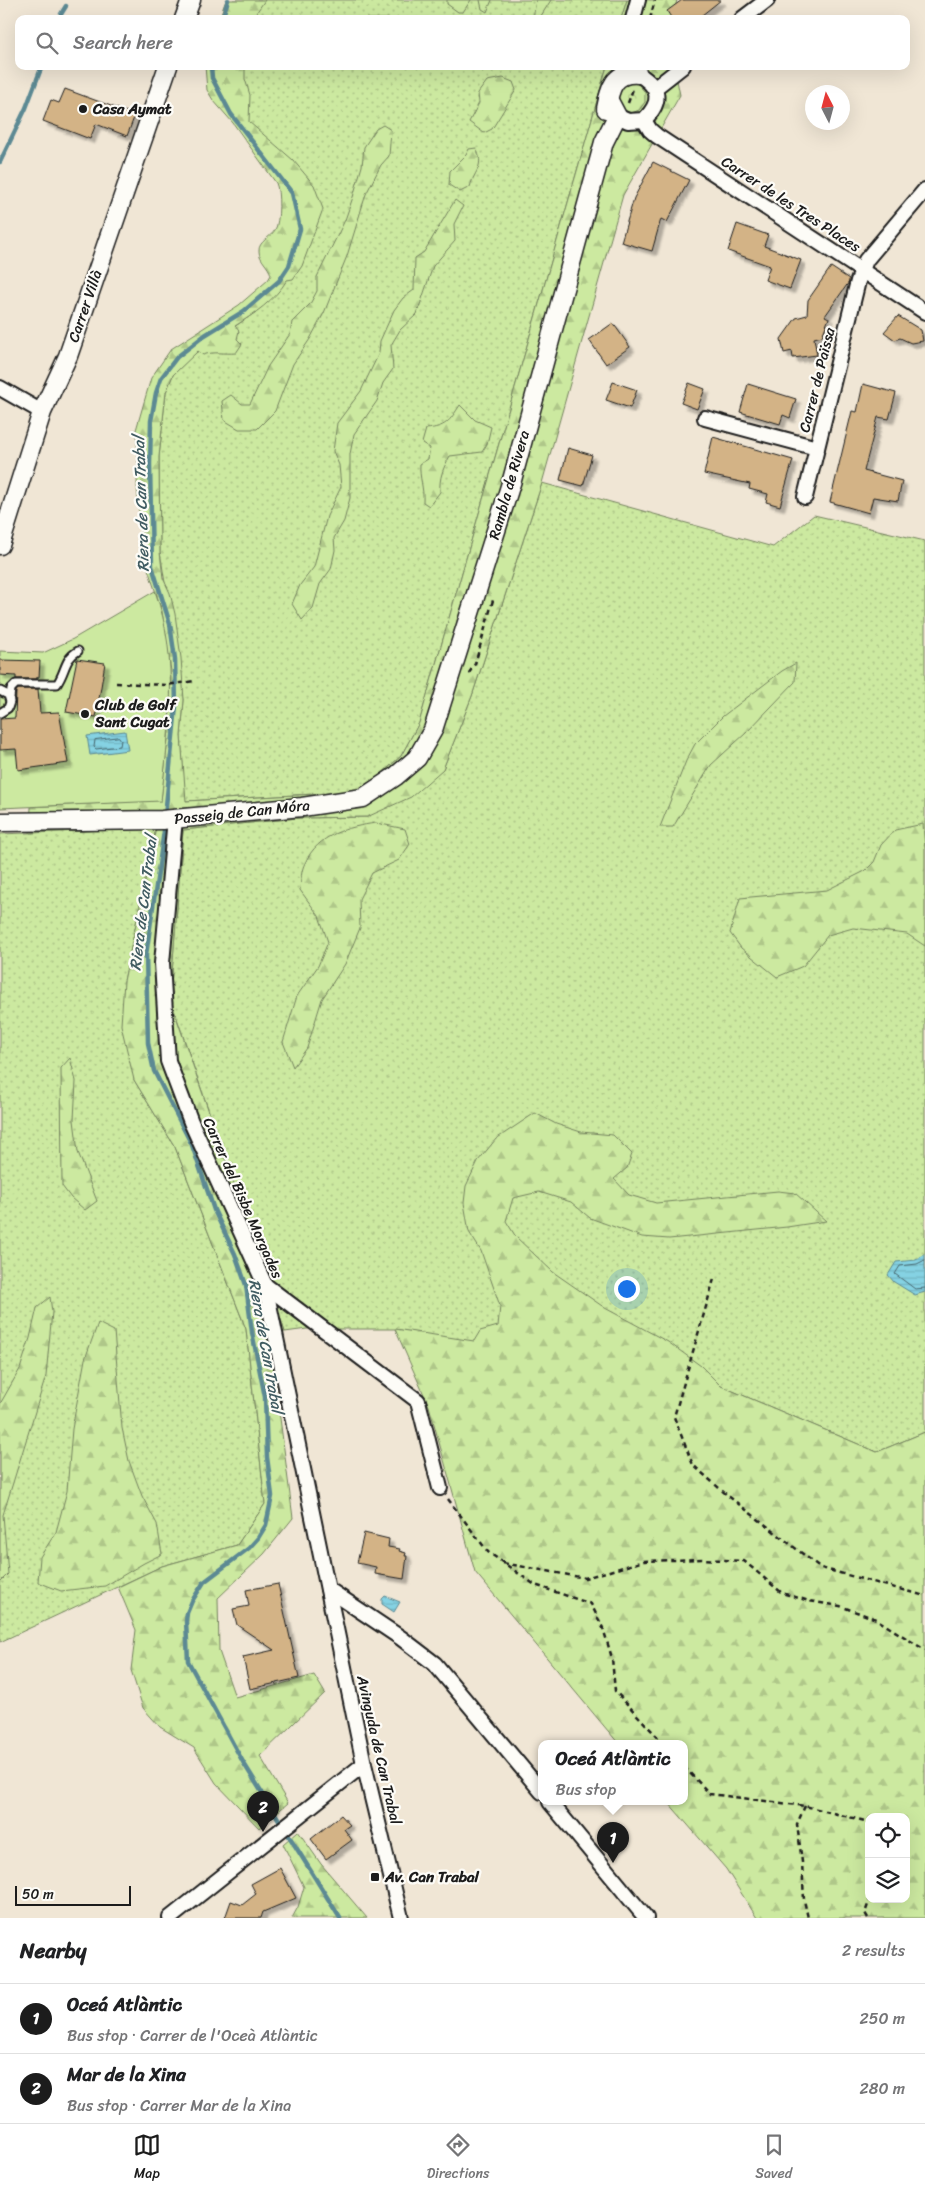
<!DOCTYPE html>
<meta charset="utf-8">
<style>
:root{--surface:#fff;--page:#f6f6f6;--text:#202124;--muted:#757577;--line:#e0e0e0;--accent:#1c1c1c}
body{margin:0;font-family:Sriracha,sans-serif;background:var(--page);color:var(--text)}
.controls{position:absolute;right:15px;bottom:15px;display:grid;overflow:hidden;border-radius:10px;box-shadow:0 5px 20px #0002}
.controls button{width:45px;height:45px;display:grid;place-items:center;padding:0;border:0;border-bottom:1px solid var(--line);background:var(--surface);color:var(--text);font:25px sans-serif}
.compass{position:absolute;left:805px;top:85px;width:45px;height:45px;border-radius:50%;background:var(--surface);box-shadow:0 5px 20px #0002;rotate:354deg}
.scale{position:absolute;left:15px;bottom:12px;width:116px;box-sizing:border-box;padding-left:5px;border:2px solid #1c1c1c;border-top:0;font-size:14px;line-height:18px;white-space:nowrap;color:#1c1c1c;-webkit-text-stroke:4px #fdfcf7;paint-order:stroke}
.you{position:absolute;left:626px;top:1288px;width:18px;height:18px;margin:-12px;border:4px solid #fff;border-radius:50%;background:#1a73e8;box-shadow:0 0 0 8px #1a73e833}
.badge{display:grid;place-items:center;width:32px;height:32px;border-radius:50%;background:var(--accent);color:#fff;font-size:16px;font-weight:700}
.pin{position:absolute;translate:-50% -41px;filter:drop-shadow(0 1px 2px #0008)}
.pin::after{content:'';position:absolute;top:26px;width:18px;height:15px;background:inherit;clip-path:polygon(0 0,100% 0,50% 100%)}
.popup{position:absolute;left:538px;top:1740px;width:150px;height:65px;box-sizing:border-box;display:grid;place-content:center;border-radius:10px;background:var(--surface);filter:drop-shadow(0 1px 4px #0005);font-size:16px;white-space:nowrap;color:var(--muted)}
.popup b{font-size:19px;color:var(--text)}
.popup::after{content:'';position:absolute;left:50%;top:100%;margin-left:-10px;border:10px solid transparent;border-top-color:var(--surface)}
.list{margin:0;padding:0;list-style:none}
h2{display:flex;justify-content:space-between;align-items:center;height:65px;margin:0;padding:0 20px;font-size:21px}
h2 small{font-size:16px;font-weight:400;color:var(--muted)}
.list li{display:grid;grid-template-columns:32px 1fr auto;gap:15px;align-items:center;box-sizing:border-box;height:70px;padding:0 20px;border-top:1px solid var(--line)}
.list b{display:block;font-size:19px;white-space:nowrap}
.list p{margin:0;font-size:16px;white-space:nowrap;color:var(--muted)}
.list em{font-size:16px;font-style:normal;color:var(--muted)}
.icon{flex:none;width:28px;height:28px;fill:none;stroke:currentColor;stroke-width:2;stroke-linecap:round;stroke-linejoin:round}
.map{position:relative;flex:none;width:925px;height:1918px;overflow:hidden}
.search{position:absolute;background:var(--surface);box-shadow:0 5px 20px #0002;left:15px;right:15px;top:15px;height:55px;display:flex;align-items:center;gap:12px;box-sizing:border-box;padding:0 18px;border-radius:10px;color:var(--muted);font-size:19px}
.sheet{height:205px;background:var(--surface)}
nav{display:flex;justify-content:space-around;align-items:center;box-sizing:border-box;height:70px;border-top:1px solid var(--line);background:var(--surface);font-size:14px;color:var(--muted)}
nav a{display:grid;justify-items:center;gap:2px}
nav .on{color:var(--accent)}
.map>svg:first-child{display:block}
.grass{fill:url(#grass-dots);stroke:#74825e}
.forest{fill:url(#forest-firs);stroke:#74825e;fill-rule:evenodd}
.park{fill:url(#park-crowns);stroke:#74825e}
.pitch{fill:#cce9a0;stroke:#74825e}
.water{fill:url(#water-rules);stroke:#5b8993}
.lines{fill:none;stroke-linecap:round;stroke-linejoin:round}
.shore{stroke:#46656c;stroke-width:1}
.stream{stroke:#5b8993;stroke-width:4.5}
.building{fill:#d3b386;stroke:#1c1c1c;filter:url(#shadow)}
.service-casing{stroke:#1c1c1c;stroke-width:11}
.minor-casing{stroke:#1c1c1c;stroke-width:18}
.tertiary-casing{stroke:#1c1c1c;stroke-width:21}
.path{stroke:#1c1c1c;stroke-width:2.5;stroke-dasharray:5 4;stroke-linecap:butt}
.service{stroke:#fdfcf7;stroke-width:7}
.minor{stroke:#fdfcf7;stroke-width:14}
.tertiary{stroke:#fdfcf7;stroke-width:18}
.poi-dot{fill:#1c1c1c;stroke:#fdfcf7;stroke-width:2}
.labels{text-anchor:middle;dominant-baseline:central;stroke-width:4.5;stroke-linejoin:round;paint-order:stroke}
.poi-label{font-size:15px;font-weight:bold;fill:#1c1c1c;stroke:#fdfcf7;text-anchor:start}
.street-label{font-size:15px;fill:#1c1c1c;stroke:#fdfcf7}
.water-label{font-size:16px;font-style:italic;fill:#415c62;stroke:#fdfcf7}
</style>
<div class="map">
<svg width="925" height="1918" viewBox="0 0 925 1918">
<defs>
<pattern id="grass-dots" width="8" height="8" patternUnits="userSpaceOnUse" patternTransform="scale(1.25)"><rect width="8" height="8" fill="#cce9a0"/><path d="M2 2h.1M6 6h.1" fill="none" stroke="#afc789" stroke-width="1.8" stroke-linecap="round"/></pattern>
<pattern id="forest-firs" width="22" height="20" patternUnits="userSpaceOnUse" patternTransform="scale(1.25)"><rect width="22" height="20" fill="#cce9a0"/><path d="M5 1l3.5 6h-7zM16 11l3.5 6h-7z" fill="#afc789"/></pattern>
<pattern id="park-crowns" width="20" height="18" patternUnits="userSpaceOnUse" patternTransform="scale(1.25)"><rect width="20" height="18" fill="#cce9a0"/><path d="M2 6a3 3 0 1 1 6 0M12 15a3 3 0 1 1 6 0" fill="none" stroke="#afc789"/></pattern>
<pattern id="water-rules" width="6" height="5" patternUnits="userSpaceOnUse" patternTransform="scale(1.25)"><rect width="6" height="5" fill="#85d2e3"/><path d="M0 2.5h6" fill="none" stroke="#72b4c2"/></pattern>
<filter id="shadow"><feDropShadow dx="4.5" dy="4.5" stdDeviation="1" flood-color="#0004"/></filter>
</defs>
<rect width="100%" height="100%" fill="#f0e6d5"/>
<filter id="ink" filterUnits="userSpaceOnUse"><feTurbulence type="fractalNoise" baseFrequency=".02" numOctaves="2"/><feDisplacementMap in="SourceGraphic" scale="10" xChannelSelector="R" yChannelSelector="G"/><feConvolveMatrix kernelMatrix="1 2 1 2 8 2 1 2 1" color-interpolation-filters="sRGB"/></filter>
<g filter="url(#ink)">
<g class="grass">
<polygon points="233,0 627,0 621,19 226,19"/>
<polygon points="218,66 607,66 419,723 401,756 377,778 352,792 185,801 181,736 184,700 160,552 159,457 166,392 173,375 193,355 256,312 304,224"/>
<polygon points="542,483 773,547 814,515 925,541 925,1432 877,1452 721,1386 395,1329 307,1329 285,1332 170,998 183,830 297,818 367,817 443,769 472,696"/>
<polygon points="156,828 124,981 134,1080 175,1147 246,1329 265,1504 237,1545 162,1566 0,1642 0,834"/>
</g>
<g class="forest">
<polygon points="226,0 265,0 252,19 219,19"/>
<polygon points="447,0 471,0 463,12 458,12 447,4"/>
<polygon points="480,0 492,0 487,12 482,9"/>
<polygon points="536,0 551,0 539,19 533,19"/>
<polygon points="627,0 677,0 672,19 621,19"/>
<path d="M205 66H245V79L250 95 249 122 293 160 314 185 323 209 302 266 293 279 287 280C275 300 254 314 235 326L239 331 237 339 242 344 236 353C224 354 214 351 203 355L198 351 173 375 166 392 159 457 160 552 163 578 170 593 175 614 181 658 184 700 181 736 186 801 352 792 377 778 401 756 419 723 607 66H674L680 95 623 195 542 483 472 696 443 769 411 797 367 817 297 818 183 830 170 999 285 1332 269 1334 293 1518 264 1554 218 1598 219 1651 235 1697 314 1675 325 1693 260 1756 288 1803 259 1828 216 1783 194 1748 160 1727 143 1708 131 1670 136 1630 118 1587 162 1566 237 1545 265 1504 246 1329 175 1147 134 1080 121 1025 124 981 156 828 30 833 31 807 161 800 169 730 171 671 162 611 142 551 137 486 138 455 136 430 151 378 171 349 239 305 268 280 271 275C269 266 259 260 259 251 258 242 271 237 275 230 280 222 280 191 276 183L233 123 213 100 207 90Z"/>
<polygon points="503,78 513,82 516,90 492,129 484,133 469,122 479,103 478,93 487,81"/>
<polygon points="383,125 391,130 389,156 381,165 366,194 347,256 324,313 310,339 293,364 275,411 257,429 239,429 224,420 222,401 231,395 242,404 250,404 268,366 290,334 292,322 310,304 317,291 317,277 345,220 353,197 362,166 364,147 376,129"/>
<path d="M476 148C485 167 475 169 470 187L460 192 449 185 450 171 466 155 469 149Z"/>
<polygon points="455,200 463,206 454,224 455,241 433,266 417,314 400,330 391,345 393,369 383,383 377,401 354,434 350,454 350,498 344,521 334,538 335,550 331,569 320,584 313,608 302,620 292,604 300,585 314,567 327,516 341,487 339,465 333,451 337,423 361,391 379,353 380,341 394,310 403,298 414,290 415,258 424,252"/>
<path d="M460 405 475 420 491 427 487 444 482 452 450 456C443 468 439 478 440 492L429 506 423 502C424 487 419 478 420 464L428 459 430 448 422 443 426 429C446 427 449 422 460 405Z"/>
<polygon points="796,663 795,682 746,733 711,765 673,827 660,827 686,761 695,744 723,716 782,671"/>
<path d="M376 823 405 829 410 844 399 860 372 873 359 899 360 928 345 964 322 999 307 1048 293 1067 283 1042 297 996 318 966 328 942 319 916 300 890C301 881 301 870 305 863 318 834 348 827 376 823Z"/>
<polygon points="923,824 925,848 925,946 907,934 853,928 828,935 803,966 777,977 741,948 730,933 740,898 827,890 865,871 874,862 881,845 895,830"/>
<polygon points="70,1058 76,1081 74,1120 78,1152 97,1201 85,1210 71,1198 62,1186 61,1068"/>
<path d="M535 1113 556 1124 581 1132 613 1135 632 1154 627 1168 614 1179 629 1195 656 1203 778 1191 795 1193 826 1221 787 1227 669 1239 642 1237 590 1218 571 1202 539 1192 513 1198 506 1221 516 1237 553 1272 605 1308 668 1342 701 1366 721 1386 877 1452 925 1432V1918H757L726 1869 668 1802H684V1744H619L475 1572 429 1406 395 1329 474 1341 480 1331 498 1326 500 1306 481 1251 469 1232 464 1203 466 1186 478 1161 496 1139ZM869 1817H906V1899H869Z"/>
<polygon points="50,1297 52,1312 46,1376 3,1515 8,1574 0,1582 0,1404 20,1369 30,1338 37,1308"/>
<polygon points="98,1323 114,1331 122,1428 129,1461 142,1496 157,1524 162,1554 144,1563 105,1586 61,1591 38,1582 40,1557 56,1532 67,1491 72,1429 85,1359"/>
<polygon points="298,1831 321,1864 367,1918 292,1918 298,1907 304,1887 283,1844"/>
</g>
<polygon class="park" points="633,82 638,84 645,92 645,102 639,110 632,113 624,112 615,96 624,83"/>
<path class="pitch" d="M155 591C180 660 169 730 161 801L0 808V651L43 653 73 639Z"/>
<g class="water">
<polygon points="125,731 128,750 90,755 87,736"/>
<polygon points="925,1254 925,1292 915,1295 894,1282 888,1275 896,1262 916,1260"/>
<polygon points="385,1596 400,1602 394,1612 382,1604 382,1599"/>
</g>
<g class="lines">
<g class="shore">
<polygon points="119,737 121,740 120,746 96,749 94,747 95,740"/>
<polyline points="925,1260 917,1264 900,1266 895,1274 915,1289 925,1288"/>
</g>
<g class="stream">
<polyline points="58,19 66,6"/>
<polyline points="222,19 228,0"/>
<polyline points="0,162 26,108 42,66"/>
<polyline points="165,816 176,706 175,659 170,624 152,566 150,464 151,421 156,393 161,378 177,357 205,335 244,311 279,281 289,266 300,229 292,193 231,114 212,78 211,66"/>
<polyline points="165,824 146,955 148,1043 154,1071 192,1145 214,1210 235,1254 246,1285 252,1332 265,1397 267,1457 272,1496 266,1525 258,1538 249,1548 204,1582 192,1601 187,1613 186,1621 188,1661 243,1762 340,1918"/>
</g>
</g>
<g class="building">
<polygon points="682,0 721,0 697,19 672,19 667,11"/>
<polygon points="65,89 135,115 127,136 96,124 90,139 43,121 51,100 59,103"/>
<polygon points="653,162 689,180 667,222 661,219 652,251 621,242 634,198"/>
<polygon points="737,224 768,235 764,246 801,260 790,289 765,280 770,266 728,251"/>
<polygon points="831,267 849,279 849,282 825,316 829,318 822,336 814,338 817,355 793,358 792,351 784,353 781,339 796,318 807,315 808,300"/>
<polygon points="898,316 921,330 923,341 911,343 900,338 895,340 884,332"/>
<polygon points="613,323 630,347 606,364 589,340"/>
<polygon points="613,382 637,390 630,408 606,400"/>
<polygon points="689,383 705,389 697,409 681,403"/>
<polygon points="748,384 796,399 790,418 783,415 780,424 740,412"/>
<polygon points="863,384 896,393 889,419 878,417 864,471 902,481 898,501 873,497 869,513 830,502 852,411 857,412"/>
<polygon points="713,437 793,460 780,506 766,502 768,494 749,489 750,484 704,474"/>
<polygon points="568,448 592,455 583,486 560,480"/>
<polygon points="77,659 105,663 96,717 66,712"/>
<polygon points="0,660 40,661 39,677 37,677 37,679 16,679 16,676 0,675"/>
<polygon points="18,689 38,689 40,713 59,712 68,763 18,770 16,749 0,750 0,719 15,718 16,691"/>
<polygon points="364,1533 389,1539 388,1547 400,1549 399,1551 406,1553 405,1556 407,1556 404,1579 375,1574 376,1567 357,1563"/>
<polygon points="278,1584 299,1678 250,1689 243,1657 274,1650 237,1625 233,1609 249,1606 246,1590"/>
<polygon points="341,1815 350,1825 344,1829 352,1840 326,1859 311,1839"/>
<polygon points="280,1868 296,1898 263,1912 261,1918 225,1918 231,1901 242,1905 256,1894 251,1884"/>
</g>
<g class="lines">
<defs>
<g id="service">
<polyline points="0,691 8,695 10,702 8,708 0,713"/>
<path d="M10 698 11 689 16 684H57C66 671 64 659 78 651"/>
</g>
<g id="minor">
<polyline points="633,19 638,0"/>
<polyline points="742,19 767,0"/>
<polyline points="655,88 683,66"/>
<path d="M617 116 628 121 644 120C663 101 660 87 638 74"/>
<polyline points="644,120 650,130 657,136 925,312"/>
<polyline points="0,388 42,412"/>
<polyline points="705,418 817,448"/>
<polyline points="805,497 858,281 866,260 925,190"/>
<polyline points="175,818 162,963 168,1061 191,1122 265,1285 364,1764 401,1918"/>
<polyline points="265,1285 418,1401 440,1488"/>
<polyline points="328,1589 401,1638 435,1664 542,1792"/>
<polyline points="550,1802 646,1918"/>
<polyline points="170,1918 364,1764"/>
</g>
<g id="tertiary">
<polyline points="184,19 191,0"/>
<path d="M606 109C610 89 613 72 638 74"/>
<polyline points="0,545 42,412 68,356 168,66"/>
<polyline points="0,822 162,820 302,807 363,798 396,776 417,758 433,730 512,480 604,142 617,116 608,99"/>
</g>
</defs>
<use href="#service" class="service-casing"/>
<use href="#minor" class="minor-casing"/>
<use href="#tertiary" class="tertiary-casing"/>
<g class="path">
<polyline points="650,19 655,0"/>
<polyline points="628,103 633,89"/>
<polyline points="469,673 475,664 493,600"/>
<polyline points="116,683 167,685 194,681"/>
<polyline points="714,1279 674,1417 693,1465 727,1495 821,1568 925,1596"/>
<polyline points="448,1499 488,1552 535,1585 591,1604 603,1628 612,1658 615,1691 664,1744"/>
<polyline points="503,1563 585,1578 644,1561 702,1559 744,1561 782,1593 809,1601 840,1606 876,1619 925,1650"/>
<polyline points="684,1767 710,1794 805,1806 865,1821 869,1825"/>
<polyline points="805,1806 797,1824 802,1862 804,1900 808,1918"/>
<polyline points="868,1918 865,1913 870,1899"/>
</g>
<use href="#service" class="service"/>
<use href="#minor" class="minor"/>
<use href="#tertiary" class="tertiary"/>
</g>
</g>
<g class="poi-dot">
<circle cx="83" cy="109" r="5"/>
<circle cx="85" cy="714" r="5"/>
<rect x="370" y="1872" width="10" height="10" rx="2.5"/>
</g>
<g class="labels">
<g class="poi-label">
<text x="93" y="109">Casa Aymat</text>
<text x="95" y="705">Club de Golf<tspan x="95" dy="17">Sant Cugat</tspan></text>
<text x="385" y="1877">Av. Can Trabal</text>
</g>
<g class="street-label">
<text transform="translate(791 204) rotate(33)">Carrer de les Tres Places</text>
<text transform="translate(85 306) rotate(-71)">Carrer Villà</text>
<text transform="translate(817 380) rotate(-76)">Carrer de Païssa</text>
<text transform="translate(509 485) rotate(-74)">Rambla de Rivera</text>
<text transform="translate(242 812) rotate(-6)">Passeig de Can Móra</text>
<text transform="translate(243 1198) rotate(66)">Carrer del Bisbe Morgades</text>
<text transform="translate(379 1750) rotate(77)">Avinguda de Can Trabal</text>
</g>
<g class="water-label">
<text transform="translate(141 504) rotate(-92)">Riera de Can Trabal</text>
<text transform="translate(143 903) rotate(-83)">Riera de Can Trabal</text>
<text transform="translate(266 1346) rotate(80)">Riera de Can Trabal</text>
</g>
</g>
</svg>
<div class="controls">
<button><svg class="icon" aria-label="locate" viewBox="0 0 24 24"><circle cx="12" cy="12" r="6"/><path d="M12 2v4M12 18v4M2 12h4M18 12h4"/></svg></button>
<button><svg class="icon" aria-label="layers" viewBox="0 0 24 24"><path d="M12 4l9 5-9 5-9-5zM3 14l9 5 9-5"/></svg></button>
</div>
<svg class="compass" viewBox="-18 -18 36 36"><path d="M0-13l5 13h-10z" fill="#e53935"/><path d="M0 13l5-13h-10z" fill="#757577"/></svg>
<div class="scale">50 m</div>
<div class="you"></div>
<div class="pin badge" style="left:613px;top:1863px">1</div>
<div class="popup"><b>Oceá Atlàntic</b>Bus stop</div>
<div class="pin badge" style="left:263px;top:1832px">2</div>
<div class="search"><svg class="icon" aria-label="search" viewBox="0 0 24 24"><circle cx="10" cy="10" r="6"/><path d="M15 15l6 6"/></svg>Search here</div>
</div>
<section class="sheet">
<h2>Nearby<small>2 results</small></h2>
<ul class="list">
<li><span class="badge">1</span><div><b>Oceá Atlàntic</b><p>Bus stop · Carrer de l'Oceà Atlàntic</p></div><em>250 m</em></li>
<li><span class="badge">2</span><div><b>Mar de la Xina</b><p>Bus stop · Carrer Mar de la Xina</p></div><em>280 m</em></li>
</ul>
</section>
<nav>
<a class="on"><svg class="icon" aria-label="map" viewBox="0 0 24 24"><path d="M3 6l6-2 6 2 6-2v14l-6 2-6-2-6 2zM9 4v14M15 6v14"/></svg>Map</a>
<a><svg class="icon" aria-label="directions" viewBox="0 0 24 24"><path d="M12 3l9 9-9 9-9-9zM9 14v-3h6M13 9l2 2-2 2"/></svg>Directions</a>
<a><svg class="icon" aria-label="saved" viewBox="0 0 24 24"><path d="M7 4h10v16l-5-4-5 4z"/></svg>Saved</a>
</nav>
